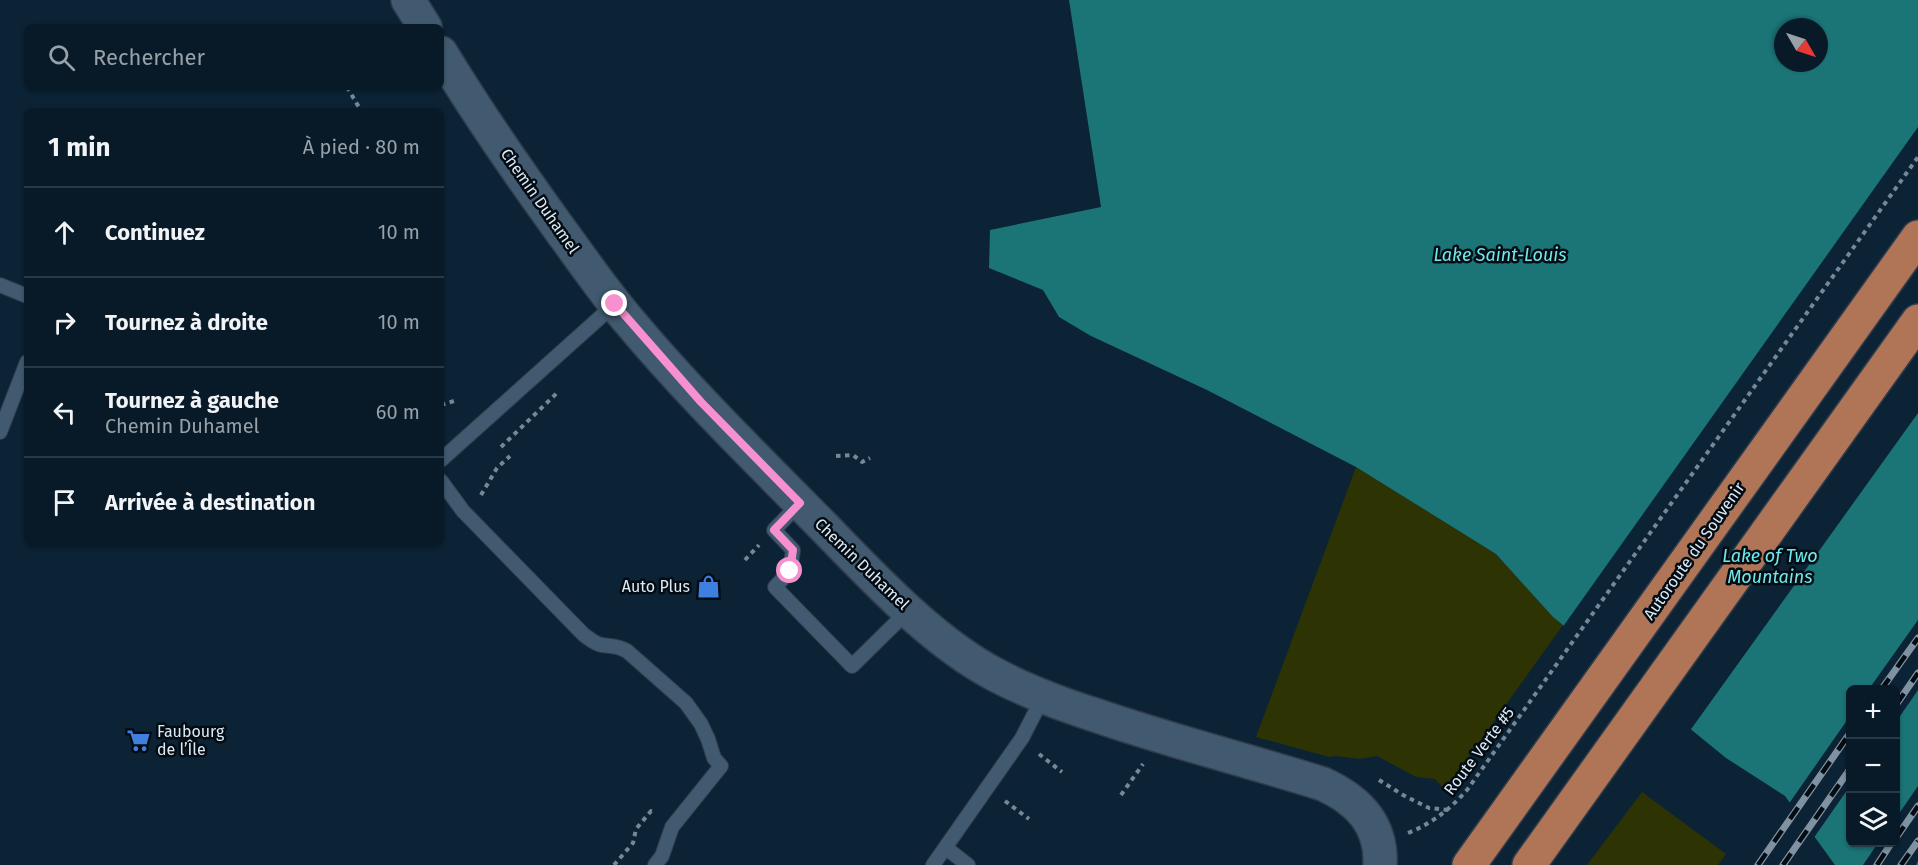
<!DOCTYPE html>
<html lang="fr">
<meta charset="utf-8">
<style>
:root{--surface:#081a28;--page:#112330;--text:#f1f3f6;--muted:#98a1a8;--line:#293845}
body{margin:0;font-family:"Fira Sans",sans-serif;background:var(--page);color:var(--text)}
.controls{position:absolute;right:18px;bottom:18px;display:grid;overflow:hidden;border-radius:9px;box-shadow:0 2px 4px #0004}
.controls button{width:54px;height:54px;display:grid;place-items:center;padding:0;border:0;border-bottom:2px solid var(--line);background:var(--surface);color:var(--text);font:30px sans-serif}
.compass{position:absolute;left:1774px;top:18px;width:54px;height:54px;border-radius:50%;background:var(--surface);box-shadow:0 2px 4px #0004;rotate:129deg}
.stop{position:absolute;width:18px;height:18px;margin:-14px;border:4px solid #f790ce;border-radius:50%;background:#fff}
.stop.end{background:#f790ce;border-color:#fff;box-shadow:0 2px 6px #0008}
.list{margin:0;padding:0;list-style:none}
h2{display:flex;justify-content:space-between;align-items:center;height:78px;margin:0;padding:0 24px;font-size:26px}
h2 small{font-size:20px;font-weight:400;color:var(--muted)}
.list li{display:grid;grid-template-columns:39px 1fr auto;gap:18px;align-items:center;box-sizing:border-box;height:90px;padding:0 24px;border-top:2px solid var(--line)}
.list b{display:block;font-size:22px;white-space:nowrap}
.list p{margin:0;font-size:20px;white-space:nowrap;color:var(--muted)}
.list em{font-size:20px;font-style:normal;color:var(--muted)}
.icon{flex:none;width:33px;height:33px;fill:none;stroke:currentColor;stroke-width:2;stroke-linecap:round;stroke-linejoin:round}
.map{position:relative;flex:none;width:1918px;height:865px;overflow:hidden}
.search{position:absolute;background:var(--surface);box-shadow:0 2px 4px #0004;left:24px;top:24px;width:420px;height:66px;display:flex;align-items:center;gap:15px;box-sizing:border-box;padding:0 21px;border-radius:9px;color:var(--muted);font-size:22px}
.panel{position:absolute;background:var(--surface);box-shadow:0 2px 4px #0004;left:24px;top:108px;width:420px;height:438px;border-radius:9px}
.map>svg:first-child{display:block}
.green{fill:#2e3304}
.water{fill:#1b7476;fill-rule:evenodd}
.pier{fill:#0b2335}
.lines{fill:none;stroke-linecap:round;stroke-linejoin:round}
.service-casing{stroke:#303c4b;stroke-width:16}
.tertiary-casing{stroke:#303c4b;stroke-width:36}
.trunk-casing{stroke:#303c4b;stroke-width:36}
.path{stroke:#758897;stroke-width:4;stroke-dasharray:4.5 4.5;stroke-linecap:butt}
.service{stroke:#415a6f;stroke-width:14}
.tertiary{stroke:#415a6f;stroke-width:33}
.trunk{stroke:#b07557;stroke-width:33}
.rail-casing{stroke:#8092a1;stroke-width:7}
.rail{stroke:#030b13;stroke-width:4.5;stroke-dasharray:14;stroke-linecap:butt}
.route{stroke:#f790ce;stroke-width:8}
.labels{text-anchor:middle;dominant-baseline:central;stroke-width:5;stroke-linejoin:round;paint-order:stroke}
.street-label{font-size:16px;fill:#dceaf6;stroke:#030b13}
.poi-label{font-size:16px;fill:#dceaf6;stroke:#030b13;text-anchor:end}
.water-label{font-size:18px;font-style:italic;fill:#6fe9ec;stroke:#030b13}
</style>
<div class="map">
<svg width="1918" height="865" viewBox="0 0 1918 865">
<rect width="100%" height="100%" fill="#0b2335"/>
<g class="green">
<polygon points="1356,467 1496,554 1553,617 1563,625 1445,790 1435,779 1416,777 1377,756 1359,759 1337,756 1329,757 1256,737"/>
<polygon points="1642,792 1726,854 1718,865 1587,865"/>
</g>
<path class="water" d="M1069 0H1918V865H1835L1785 796 1726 758 1553 617 1496 554 1356 467 1207 390 1091 336 1059 317 1043 290 989 268 990 230 1101 207ZM1783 27H1819V63H1783ZM1850 690H1896V842H1850Z"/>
<g class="pier">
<polygon points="1918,127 1918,413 1689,732 1562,628"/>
<polygon points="1918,620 1918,690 1896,722 1896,690 1869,689"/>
<polygon points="1850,716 1850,786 1813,839 1788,805"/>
<polygon points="1918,786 1918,861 1916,865 1863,865 1878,843 1896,842 1896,818"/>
</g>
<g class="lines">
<defs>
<g id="service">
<polyline points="0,285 27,296"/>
<polyline points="0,432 27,362"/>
<polyline points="441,460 615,304"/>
<path d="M441 481 463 511 584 635C590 639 595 644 602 645 614 647 616 645 627 651L686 703 701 724 708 739 714 758 721 766 672 827 662 856 655 865"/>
<polyline points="800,503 774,530 793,550 790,571 775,587 852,666 909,610"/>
<polyline points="946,848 968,865"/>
<polyline points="933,865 1022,738 1043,697"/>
</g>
<g id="tertiary">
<polyline points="408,0 425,27"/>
<path d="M441 53C478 114 519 173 561 231 583 261 604 292 629 321 689 393 756 458 821 524 871 575 932 642 996 675 1028 692 1061 704 1095 715 1170 741 1247 760 1323 784 1358 800 1382 824 1380 865"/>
</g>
<g id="trunk">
<polyline points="1469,865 1918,237"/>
<polyline points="1529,865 1918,321"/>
</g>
</defs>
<use href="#service" class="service-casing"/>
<use href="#tertiary" class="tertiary-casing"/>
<use href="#trunk" class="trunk-casing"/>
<g class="path">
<polyline points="347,87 360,109"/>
<polyline points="441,405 457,400"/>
<polyline points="501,447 557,393"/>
<polyline points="836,456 853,455 862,462 870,458"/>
<polyline points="481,495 497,468 510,456"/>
<polyline points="745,560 759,545"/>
<polyline points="1039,754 1062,772"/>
<polyline points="1379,780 1403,795 1429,808 1448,810"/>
<polyline points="1121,795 1143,764"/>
<polyline points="1005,801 1029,819"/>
<path d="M1408 833C1433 823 1450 809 1467 790L1918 157"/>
<polyline points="614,865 633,843 636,829 651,811 655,814"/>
</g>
<use href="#service" class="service"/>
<use href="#tertiary" class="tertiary"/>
<use href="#trunk" class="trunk"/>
<defs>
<g id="rail">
<polyline points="1881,690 1918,638"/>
<polyline points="1896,705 1918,673"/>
<polyline points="1896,838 1918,806"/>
<polyline points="1758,865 1850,733"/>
<polyline points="1783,865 1850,769"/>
<polyline points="1877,865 1892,842"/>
<polyline points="1901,865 1918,841"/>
</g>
</defs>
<use href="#rail" class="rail-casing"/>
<use href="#rail" class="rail"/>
</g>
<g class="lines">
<polyline class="route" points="615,304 701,402 800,503 774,530 793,550 790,571"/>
</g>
<defs>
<symbol id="shop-bare" viewBox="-9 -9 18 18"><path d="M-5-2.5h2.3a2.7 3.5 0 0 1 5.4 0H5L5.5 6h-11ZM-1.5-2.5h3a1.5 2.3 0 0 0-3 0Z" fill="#3f7fe0" stroke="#030b13" stroke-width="2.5" paint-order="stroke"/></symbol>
<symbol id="supermarket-bare" viewBox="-9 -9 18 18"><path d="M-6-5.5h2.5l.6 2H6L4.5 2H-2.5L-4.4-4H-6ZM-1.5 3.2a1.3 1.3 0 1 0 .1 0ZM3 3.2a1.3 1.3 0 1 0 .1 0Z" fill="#3f7fe0" stroke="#030b13" stroke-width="2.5" paint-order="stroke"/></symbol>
</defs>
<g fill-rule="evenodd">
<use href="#shop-bare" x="692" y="570" width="33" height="33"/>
<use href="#supermarket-bare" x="122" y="724" width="33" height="33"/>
</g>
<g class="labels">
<g class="street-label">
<text transform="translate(540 201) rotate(55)">Chemin Duhamel</text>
<text transform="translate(1694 551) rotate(-55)">Autoroute du Souvenir</text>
<text transform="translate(862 564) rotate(44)">Chemin Duhamel</text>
<text transform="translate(1479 751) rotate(-53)">Route Verte #5</text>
</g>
<g class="poi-label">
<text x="690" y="586">Auto Plus</text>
<text x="157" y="731" text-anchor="start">Faubourg<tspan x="157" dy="18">de l’Île</tspan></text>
</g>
<g class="water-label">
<text x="1500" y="255">Lake Saint-Louis</text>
<text x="1770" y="556">Lake of Two<tspan x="1770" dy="21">Mountains</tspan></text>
</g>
</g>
</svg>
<div class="controls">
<button>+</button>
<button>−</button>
<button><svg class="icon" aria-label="layers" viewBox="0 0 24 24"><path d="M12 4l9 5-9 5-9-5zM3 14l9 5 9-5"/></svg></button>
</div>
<svg class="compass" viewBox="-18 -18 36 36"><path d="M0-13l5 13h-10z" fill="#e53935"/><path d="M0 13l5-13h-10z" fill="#98a1a8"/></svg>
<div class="stop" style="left:790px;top:571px"></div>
<div class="stop end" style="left:615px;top:304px"></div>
<div class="search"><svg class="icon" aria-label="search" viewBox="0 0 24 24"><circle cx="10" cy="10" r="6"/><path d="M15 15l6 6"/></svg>Rechercher</div>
<section class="panel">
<h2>1 min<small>À pied · 80 m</small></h2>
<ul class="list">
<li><svg class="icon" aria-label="ahead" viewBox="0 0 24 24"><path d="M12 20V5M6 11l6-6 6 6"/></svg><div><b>Continuez</b></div><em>10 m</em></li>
<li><svg class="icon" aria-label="right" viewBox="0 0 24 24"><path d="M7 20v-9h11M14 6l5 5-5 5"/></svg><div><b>Tournez à droite</b></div><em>10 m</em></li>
<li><svg class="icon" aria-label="left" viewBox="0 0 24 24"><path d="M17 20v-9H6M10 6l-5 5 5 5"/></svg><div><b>Tournez à gauche</b><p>Chemin Duhamel</p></div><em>60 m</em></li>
<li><svg class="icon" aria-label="arrive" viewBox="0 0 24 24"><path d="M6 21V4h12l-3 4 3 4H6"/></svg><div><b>Arrivée à destination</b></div></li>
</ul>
</section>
</div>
